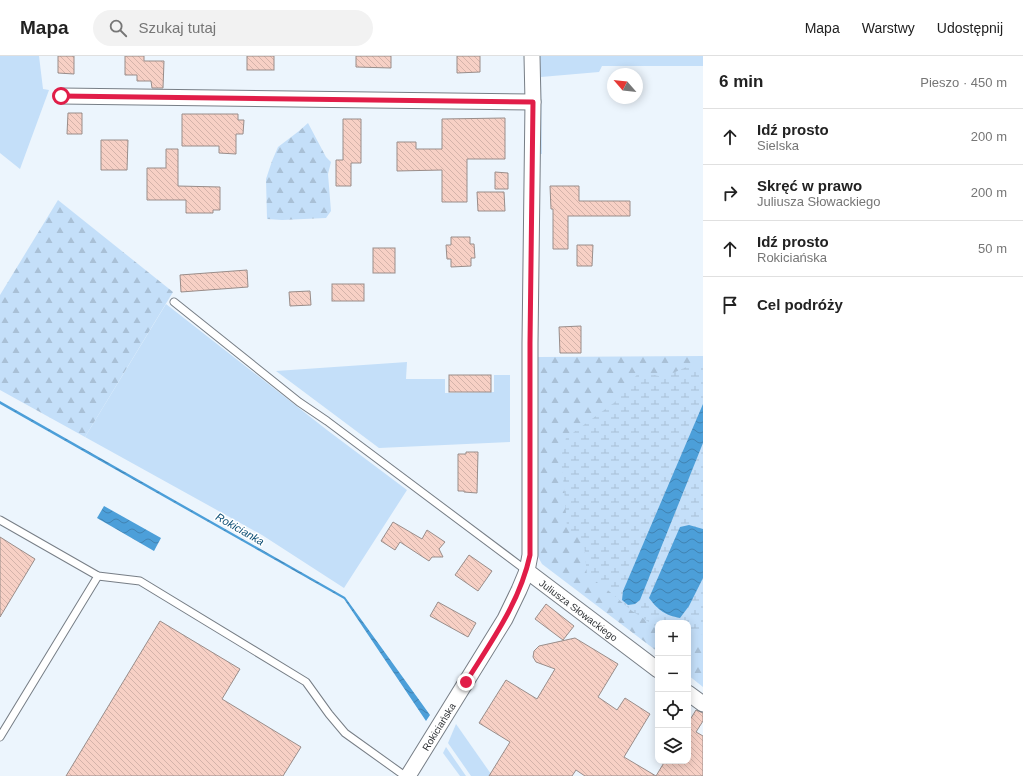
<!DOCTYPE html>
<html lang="pl">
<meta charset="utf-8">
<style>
:root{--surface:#fff;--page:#f2f2f2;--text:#222;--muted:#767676;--line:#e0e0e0}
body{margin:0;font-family:Helvetica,sans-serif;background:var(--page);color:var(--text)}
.controls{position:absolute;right:12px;bottom:12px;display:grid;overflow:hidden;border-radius:8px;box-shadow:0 2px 10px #0003}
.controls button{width:36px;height:36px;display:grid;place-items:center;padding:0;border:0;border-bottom:1px solid var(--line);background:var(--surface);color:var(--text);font:20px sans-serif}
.compass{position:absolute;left:607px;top:12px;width:36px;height:36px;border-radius:50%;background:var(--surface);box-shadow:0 2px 10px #0003;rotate:298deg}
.stop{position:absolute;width:12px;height:12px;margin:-9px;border:3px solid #e11d48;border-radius:50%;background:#fff}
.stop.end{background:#e11d48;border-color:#fff;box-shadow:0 1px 4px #0008}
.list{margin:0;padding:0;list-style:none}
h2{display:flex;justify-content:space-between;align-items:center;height:52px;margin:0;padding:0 16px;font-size:17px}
h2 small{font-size:13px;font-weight:400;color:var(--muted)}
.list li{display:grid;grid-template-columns:26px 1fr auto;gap:12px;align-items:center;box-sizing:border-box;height:56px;padding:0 16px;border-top:1px solid var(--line)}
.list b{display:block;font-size:15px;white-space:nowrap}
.list p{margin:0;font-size:13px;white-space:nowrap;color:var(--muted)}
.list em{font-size:13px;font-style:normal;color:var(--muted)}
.icon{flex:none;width:22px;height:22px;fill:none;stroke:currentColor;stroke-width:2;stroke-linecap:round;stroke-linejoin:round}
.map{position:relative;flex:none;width:703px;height:720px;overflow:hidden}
header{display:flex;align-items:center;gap:24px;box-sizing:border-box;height:56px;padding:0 20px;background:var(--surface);border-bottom:1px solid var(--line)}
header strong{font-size:19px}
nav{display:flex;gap:22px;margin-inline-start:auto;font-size:14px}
.search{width:280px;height:36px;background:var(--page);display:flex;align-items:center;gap:10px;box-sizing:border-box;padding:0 14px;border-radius:22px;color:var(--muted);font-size:15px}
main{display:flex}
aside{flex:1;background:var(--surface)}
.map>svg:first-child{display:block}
.green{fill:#c4dff9}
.forest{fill:url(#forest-firs)}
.wetland{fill:url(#wetland-marsh)}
.water{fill:url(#water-waves)}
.building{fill:url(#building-back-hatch);stroke:#998d8a}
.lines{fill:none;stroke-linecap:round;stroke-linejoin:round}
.service-casing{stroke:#777e86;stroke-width:9}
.minor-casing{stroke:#777e86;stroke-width:17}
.service{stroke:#fff;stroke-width:7}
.minor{stroke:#fff;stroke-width:15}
.route{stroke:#e11d48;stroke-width:5}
.labels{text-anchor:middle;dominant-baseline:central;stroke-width:3;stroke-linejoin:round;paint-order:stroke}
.street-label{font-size:10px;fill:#323538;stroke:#fff}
.water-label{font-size:11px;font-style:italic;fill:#0d4e74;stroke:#fff}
</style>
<header>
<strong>Mapa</strong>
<div class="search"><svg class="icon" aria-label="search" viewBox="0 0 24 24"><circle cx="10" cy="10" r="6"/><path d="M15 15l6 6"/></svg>Szukaj tutaj</div>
<nav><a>Mapa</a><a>Warstwy</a><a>Udostępnij</a></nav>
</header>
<main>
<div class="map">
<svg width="703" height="720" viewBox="0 0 703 720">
<defs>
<pattern id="forest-firs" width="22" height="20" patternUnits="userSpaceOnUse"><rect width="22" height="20" fill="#c4dff9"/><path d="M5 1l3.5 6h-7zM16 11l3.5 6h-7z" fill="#a9c0d6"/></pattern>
<pattern id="wetland-marsh" width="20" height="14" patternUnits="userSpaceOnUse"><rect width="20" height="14" fill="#c4dff9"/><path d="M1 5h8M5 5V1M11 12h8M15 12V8" fill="none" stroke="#a9c0d6"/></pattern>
<pattern id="water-waves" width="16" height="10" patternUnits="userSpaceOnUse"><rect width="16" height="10" fill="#4c9fd9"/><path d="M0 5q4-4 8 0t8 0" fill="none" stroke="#4082b1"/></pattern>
<pattern id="building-back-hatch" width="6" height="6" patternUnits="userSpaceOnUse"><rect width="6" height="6" fill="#f7d0c5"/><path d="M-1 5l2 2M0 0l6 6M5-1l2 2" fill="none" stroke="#d4b3aa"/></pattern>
</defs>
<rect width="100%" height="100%" fill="#ecf5fd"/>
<g class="green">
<polygon points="0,0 39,0 43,33 49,34 20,113 0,97"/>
<polygon points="537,0 703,0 703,10 602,10 599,16 541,21 542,98 536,98"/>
<polygon points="166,248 327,374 407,434 344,532 262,479 85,381"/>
<polygon points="407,306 406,323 445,323 445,337 494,336 494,319 510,319 510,386 379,392 276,315"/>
<polygon points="456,668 491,718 489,720 471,720 448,687"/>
<polygon points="446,691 466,720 460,720 443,697"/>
</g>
<g class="forest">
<polygon points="308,67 326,101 331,106 328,118 331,155 326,162 282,164 267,163 266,123 272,105 278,91 299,75"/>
<polygon points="58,144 173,236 85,381 0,334 0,239"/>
<polygon points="703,300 703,631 688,619 688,567 658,567 658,596 542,508 537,499 538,301"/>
</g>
<polygon class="wetland" points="693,308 703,308 703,578 688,580 688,567 658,567 658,572 632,555 603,530 587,520 584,487 567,471 564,432 561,402 566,382 615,346 639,316 664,321"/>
<g class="water">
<polygon points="0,345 345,541 430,659 426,665 344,543 0,348"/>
<polygon points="703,348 703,387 640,544 635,548 628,549 622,544 623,535"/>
<polygon points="104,450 161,482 154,495 97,462"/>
<path d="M689 469 703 473V522L689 550 680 562C665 559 659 555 649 542L680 471Z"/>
</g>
<g class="building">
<polygon points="58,0 74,0 74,18 58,17"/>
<polygon points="125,0 144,0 144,5 164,5 163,32 152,32 151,25 137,25 137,19 125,19"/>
<rect x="247" y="0" width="27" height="14"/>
<polygon points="356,0 391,0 391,12 356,11"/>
<polygon points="457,0 480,0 480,16 457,17"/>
<polygon points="68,57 82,57 82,78 67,78"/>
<polygon points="182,58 238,58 238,64 244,64 243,78 236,78 236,98 219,97 219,90 182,90"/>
<polygon points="505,62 505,103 467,103 467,146 442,146 442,114 397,115 397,86 416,86 416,93 442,93 442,63"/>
<polygon points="343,63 361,63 361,107 351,107 351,130 336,130 336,104 343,104"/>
<polygon points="101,84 128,84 127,114 101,114"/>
<polygon points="166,93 178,93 178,130 220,131 220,154 213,154 213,157 186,157 186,144 147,144 147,112 166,112"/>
<polygon points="495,116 508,117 508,133 495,133"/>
<polygon points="550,130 579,130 579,145 630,145 630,160 568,160 568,193 553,193 553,153 551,153"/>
<polygon points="477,136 504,136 505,155 478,155"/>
<polygon points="451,181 470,181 470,188 474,188 475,202 471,202 471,210 451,211 451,203 447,203 446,189 451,189"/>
<polygon points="577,189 593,189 592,210 577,210"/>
<rect x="373" y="192" width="22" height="25"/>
<polygon points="247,214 248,231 181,236 180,219"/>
<rect x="332" y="228" width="32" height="17"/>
<polygon points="310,235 311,249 290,250 289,236"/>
<polygon points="581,270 581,297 560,297 559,271"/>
<rect x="449" y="319" width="42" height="17"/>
<polygon points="466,396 478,396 477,437 464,436 464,435 458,435 458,398 466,398"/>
<polygon points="393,466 422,483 427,474 445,486 439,493 443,501 432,501 429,505 400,486 395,494 381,485"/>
<polygon points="0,481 35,503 0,561"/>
<polygon points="469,499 492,515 478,535 455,519"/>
<polygon points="438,546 476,567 468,581 430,560"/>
<polygon points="546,548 574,570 563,584 535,563"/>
<polygon points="160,565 240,613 222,643 301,691 283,720 66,720"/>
<polygon points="575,582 618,608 598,641 617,654 625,642 650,658 624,701 656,720 665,705 688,705 688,667 696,654 703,657 703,665 696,676 703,680 703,720 585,720 576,714 572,720 489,720 510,686 479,667 506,624 537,643 555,613 536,606 533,601 534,595 539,590"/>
</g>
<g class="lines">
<defs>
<g id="service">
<polyline points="174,246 299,346 327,365 527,515"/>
<polyline points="0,464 98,520 140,525 306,626 329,658 345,677 405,720"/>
<polyline points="0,681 98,520"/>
</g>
<g id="minor">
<path id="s1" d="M532 0 533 46 530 287V499L527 515 658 614"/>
<polyline points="61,40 533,46"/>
<polyline points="688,637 703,648"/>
<path id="s2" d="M408 720 505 563 519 534 527 515"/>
</g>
</defs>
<use href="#service" class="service-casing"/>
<use href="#minor" class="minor-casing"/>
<use href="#service" class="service"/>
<use href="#minor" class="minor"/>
</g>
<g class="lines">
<path class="route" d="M61 40 533 46 530 287V499C520 546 491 586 466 626"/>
</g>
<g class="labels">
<g class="street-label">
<text stroke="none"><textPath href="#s1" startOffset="580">Juliusza Słowackiego</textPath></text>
<text stroke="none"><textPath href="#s2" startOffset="58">Rokiciańska</textPath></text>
</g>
<g class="water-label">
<text transform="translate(240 473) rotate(30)">Rokicianka</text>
</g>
</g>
</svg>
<div class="controls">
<button>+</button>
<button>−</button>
<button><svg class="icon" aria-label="locate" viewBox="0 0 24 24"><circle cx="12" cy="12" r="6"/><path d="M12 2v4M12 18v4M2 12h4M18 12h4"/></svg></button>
<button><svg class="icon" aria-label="layers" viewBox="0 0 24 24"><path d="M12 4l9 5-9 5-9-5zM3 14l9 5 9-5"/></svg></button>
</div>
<svg class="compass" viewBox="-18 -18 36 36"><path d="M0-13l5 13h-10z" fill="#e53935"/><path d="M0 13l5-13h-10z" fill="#767676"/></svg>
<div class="stop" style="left:61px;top:40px"></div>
<div class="stop end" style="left:466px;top:626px"></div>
</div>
<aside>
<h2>6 min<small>Pieszo · 450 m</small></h2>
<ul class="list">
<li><svg class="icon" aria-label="ahead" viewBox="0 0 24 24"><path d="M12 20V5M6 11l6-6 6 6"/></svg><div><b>Idź prosto</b><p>Sielska</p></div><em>200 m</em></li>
<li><svg class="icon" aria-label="right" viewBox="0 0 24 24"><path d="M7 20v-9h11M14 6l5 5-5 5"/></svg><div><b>Skręć w prawo</b><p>Juliusza Słowackiego</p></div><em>200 m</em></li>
<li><svg class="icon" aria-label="ahead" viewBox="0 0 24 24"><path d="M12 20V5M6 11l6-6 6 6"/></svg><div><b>Idź prosto</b><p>Rokiciańska</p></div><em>50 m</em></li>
<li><svg class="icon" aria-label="arrive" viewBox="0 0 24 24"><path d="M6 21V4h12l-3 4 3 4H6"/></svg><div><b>Cel podróży</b></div></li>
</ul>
</aside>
</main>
